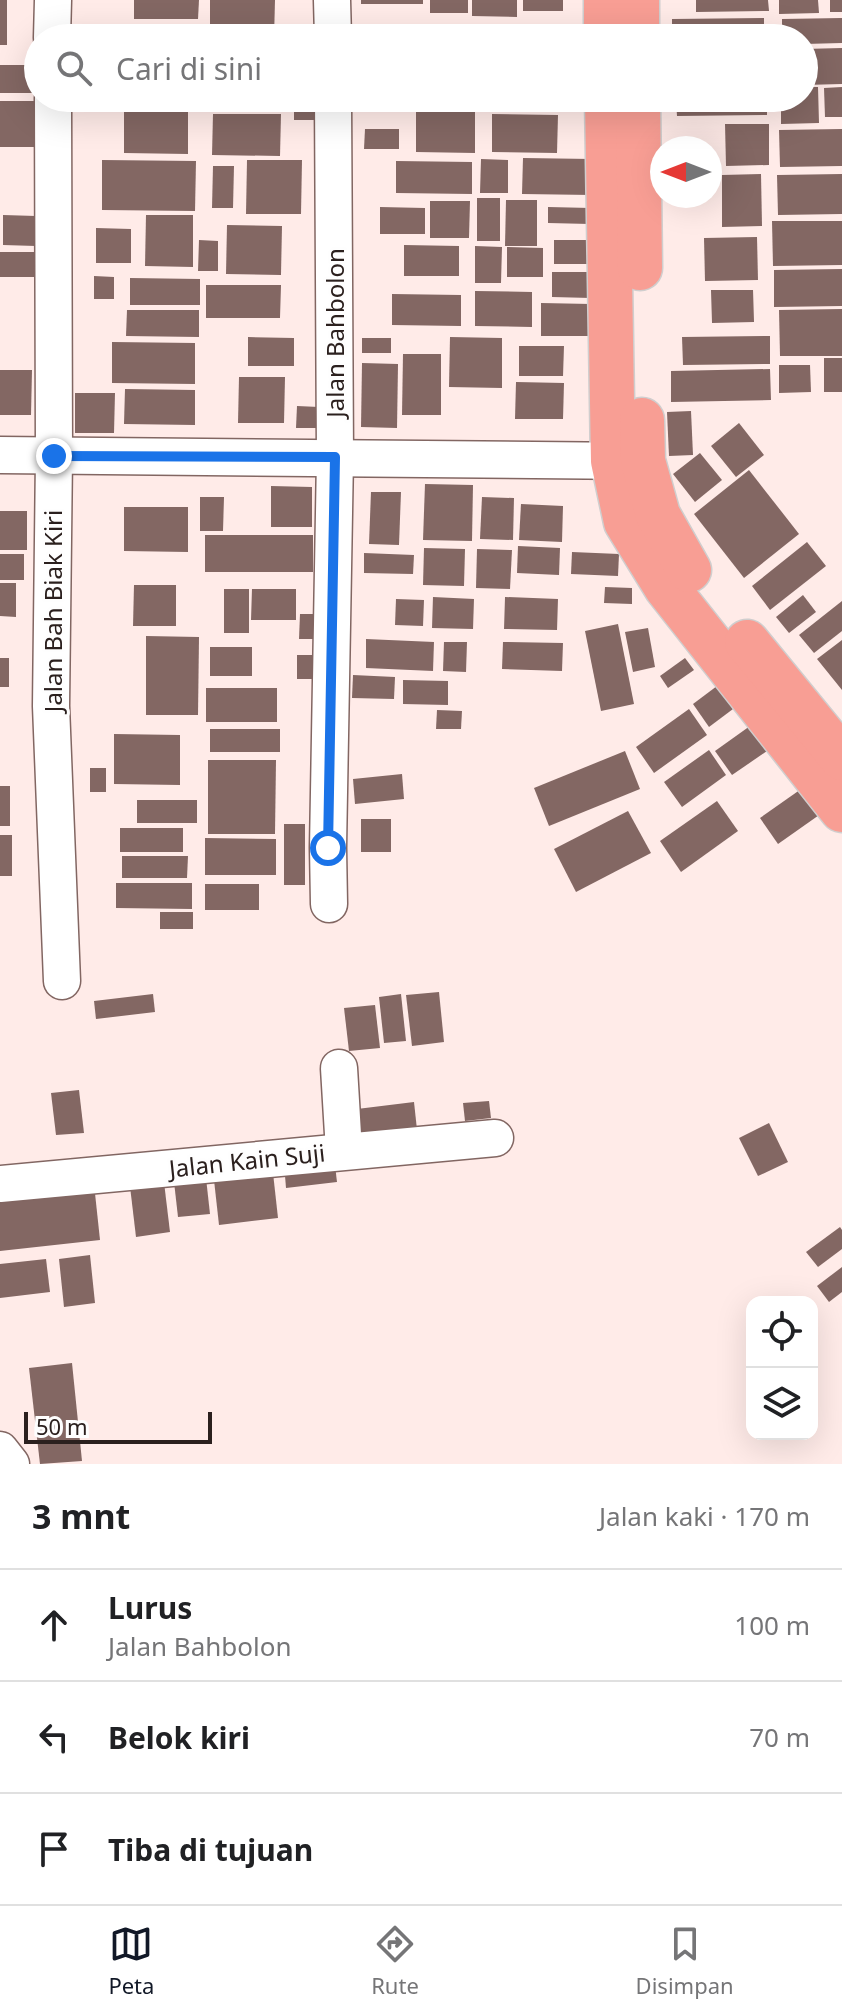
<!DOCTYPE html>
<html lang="id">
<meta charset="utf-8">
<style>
:root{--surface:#fff;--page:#f6f6f6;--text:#202124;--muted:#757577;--line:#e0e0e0;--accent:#111827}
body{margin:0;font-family:"Noto Sans",sans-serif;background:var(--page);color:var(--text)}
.controls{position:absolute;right:24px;bottom:24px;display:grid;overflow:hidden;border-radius:16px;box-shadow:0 8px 32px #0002}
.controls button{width:72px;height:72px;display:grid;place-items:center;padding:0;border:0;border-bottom:2px solid var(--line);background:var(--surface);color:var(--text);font:40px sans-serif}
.compass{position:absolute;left:650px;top:136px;width:72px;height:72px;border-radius:50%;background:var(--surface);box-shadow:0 8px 32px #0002;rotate:270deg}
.scale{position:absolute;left:24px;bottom:20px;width:188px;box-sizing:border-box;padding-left:8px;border:4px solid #2b201e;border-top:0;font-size:22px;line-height:28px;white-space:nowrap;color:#2b201e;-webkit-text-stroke:6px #fefefe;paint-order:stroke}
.stop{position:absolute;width:24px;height:24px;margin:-18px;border:6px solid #1a73e8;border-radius:50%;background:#fff}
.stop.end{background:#1a73e8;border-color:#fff;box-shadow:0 2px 8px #0008}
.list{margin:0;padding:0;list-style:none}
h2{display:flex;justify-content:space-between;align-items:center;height:104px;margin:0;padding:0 32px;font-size:34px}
h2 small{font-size:26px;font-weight:400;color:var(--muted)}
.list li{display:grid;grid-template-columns:52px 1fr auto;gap:24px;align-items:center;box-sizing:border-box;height:112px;padding:0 32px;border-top:2px solid var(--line)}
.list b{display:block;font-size:30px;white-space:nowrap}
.list p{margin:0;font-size:26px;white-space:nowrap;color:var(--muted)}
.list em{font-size:26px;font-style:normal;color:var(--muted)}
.icon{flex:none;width:44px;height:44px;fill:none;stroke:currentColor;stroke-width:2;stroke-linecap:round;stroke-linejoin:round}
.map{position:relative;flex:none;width:842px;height:1464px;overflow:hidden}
.search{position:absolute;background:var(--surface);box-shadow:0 8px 32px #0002;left:24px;right:24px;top:24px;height:88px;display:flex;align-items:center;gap:20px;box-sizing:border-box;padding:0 28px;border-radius:44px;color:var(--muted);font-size:30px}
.sheet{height:440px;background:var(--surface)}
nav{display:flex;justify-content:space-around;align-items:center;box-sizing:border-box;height:112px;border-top:2px solid var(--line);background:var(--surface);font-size:22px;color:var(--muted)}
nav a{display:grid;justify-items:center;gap:4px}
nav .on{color:var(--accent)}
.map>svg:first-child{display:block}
.building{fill:#836763}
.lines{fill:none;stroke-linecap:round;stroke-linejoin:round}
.minor-casing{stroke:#826662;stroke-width:39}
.highway-casing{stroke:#d0cece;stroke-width:47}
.minor{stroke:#fff;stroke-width:36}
.highway{stroke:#f89e94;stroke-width:44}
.route{stroke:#1a73e8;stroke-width:10}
.labels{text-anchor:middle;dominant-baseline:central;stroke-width:6;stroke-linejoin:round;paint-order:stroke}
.street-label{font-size:24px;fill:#2b201e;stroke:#fefefe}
</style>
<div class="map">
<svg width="842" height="1464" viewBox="0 0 842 1464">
<rect width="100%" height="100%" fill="#ffebe8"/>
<g class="building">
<rect x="0" y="0" width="7" height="45"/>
<polygon points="134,0 199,0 198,19 134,19"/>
<polygon points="210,0 275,0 274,38 210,38"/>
<rect x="361" y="0" width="62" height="4"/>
<rect x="430" y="0" width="38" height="13"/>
<polygon points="472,0 517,0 517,17 472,16"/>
<rect x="523" y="0" width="40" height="11"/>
<polygon points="696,0 768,0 769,11 696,12"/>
<polygon points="779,0 818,0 819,13 779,14"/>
<rect x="830" y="0" width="12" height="12"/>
<polygon points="764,18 764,38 672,38 672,19"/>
<polygon points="842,18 842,43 804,44 804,38 782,38 782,19"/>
<polygon points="127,25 197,26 197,38 127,38"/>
<rect x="417" y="32" width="56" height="6"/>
<rect x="485" y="35" width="38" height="3"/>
<polygon points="842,48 842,84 804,85 804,49"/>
<polygon points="0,65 35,65 34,93 0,93"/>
<polygon points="804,87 818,87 819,123 781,124 781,98 804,98"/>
<polygon points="842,87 842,117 825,117 824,88"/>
<polygon points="414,98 476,98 475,108 414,107"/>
<rect x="485" y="98" width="75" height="8"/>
<polygon points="676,98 767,98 767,115 677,116"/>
<rect x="0" y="101" width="42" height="46"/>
<rect x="294" y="106" width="23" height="14"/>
<polygon points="124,109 188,110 188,154 124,153"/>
<polygon points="416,111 475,112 475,153 416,152"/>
<polygon points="213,114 281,114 280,156 212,155"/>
<polygon points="492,114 558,115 557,153 492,152"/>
<polygon points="725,124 769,124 769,165 726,166"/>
<polygon points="365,129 399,129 399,149 364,149"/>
<polygon points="842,129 842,166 780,167 779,130"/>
<polygon points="523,158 592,159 592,195 522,194"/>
<polygon points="481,159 508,160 508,193 480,193"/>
<polygon points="102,160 196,161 195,211 102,210"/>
<polygon points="247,160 302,160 301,214 246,214"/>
<polygon points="396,161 472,162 472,194 396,193"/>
<polygon points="213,166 234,166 233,208 212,208"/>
<polygon points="761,174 762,226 722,227 722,175"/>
<polygon points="842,174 842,214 778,215 777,175"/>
<rect x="477" y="198" width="23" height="43"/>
<polygon points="506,200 537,200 537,246 505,246"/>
<polygon points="430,201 470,201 469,238 430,238"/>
<polygon points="380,207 425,208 425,234 380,234"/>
<polygon points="548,207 591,208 590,224 548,223"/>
<polygon points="3,215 36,216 36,246 3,245"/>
<polygon points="146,215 193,215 193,267 145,266"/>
<polygon points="772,221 842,221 842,265 773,266"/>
<polygon points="227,225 282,226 281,275 226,274"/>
<polygon points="96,228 131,229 131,263 96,263"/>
<polygon points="757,237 758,280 705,281 704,238"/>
<polygon points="199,240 218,241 218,271 198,271"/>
<polygon points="554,240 591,240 590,264 554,264"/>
<polygon points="404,245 459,246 459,276 404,276"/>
<polygon points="475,246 502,247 501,283 475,283"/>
<polygon points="507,247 543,248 543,277 507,277"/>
<rect x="0" y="252" width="35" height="25"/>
<polygon points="842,269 842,306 774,307 774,270"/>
<polygon points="552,272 591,272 591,298 552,297"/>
<polygon points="94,276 114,277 114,299 94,299"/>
<polygon points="130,278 200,279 200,305 130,305"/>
<polygon points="206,285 281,285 280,318 206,318"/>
<polygon points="711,290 753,290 754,322 712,323"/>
<polygon points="475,291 532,292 532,327 475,326"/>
<polygon points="392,294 461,295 461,326 392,325"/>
<polygon points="541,303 591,304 591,336 541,336"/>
<polygon points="842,309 842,356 780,356 779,310"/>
<polygon points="127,310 199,310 199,337 126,336"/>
<polygon points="770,336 770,364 683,365 682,337"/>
<polygon points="248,337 294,338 294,366 248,366"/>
<polygon points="450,337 502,338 502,388 449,387"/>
<rect x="362" y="338" width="29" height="15"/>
<polygon points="112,342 195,343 195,384 112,383"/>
<polygon points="519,346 564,346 563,376 519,376"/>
<polygon points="403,354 441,354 441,415 402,415"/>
<rect x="824" y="358" width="18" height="34"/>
<polygon points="362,363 398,364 397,428 361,427"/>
<polygon points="779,365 810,365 811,392 779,393"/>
<polygon points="770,369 771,400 671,402 671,371"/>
<polygon points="0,370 32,370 31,415 0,415"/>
<polygon points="239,377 285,377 284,423 238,423"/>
<polygon points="516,382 564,383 563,419 515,419"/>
<polygon points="125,389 195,390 195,425 124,424"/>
<polygon points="75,393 115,393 114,433 75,433"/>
<polygon points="297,406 319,407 319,428 296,428"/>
<polygon points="691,411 693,455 669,456 667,412"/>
<polygon points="739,423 764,455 736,477 711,446"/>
<polygon points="700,453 722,480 695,502 673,474"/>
<polygon points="749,470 799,534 744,578 694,514"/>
<polygon points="425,484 473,485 472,541 423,540"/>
<polygon points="271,486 312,487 312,527 271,527"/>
<polygon points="371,492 401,492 399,545 369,544"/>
<polygon points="200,497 224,497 223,531 200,531"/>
<polygon points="482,497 514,498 513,540 480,539"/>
<polygon points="521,504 563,506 562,542 519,540"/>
<polygon points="124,507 188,507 188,552 124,551"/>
<rect x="0" y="511" width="27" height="39"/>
<rect x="205" y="535" width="108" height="37"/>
<polygon points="807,542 826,566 770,610 752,586"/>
<polygon points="518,546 560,548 559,575 517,573"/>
<polygon points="424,548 465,549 464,586 423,585"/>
<polygon points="477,549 512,550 510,589 476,588"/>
<polygon points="572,552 619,554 618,576 571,574"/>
<polygon points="364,553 414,555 413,574 364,573"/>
<rect x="0" y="554" width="24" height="26"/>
<polygon points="0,583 16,583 16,617 0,616"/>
<polygon points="134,585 176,585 176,626 133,626"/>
<polygon points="605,587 632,588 632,604 604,603"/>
<rect x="224" y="589" width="25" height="44"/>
<polygon points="252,589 296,589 296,620 251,620"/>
<polygon points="803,595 816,612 789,633 776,617"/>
<polygon points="433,597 474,599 473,629 432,628"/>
<polygon points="505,597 558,599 557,630 504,629"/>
<polygon points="396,599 424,600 423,626 395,625"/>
<polygon points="842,601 842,631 814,653 799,635"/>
<polygon points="300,614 319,614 319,639 299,639"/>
<polygon points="618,624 634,704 601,711 585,631"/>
<polygon points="648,628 655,667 633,672 625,632"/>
<polygon points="146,636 199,637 198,715 146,715"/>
<polygon points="366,639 434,642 433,671 366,668"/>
<polygon points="842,640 842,690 817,659"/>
<polygon points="444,642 467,642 466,672 443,671"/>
<polygon points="503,642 563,643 562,671 502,669"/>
<rect x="210" y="647" width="42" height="29"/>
<rect x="297" y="655" width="22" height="24"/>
<rect x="0" y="658" width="9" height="29"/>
<polygon points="685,658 694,670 668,688 660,676"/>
<polygon points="353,675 395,677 394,699 352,698"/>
<polygon points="403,680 448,681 448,705 403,704"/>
<polygon points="717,686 733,709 709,727 693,704"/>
<rect x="206" y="688" width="71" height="34"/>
<polygon points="689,709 707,735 654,773 636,747"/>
<polygon points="437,710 462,711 461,729 436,729"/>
<polygon points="750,726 767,751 732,775 715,751"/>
<rect x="210" y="729" width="70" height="23"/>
<polygon points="114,734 180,735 180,785 114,784"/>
<polygon points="709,750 726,775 682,807 664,782"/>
<polygon points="625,751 640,789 549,826 534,788"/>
<polygon points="208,760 276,760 275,834 208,834"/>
<rect x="90" y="768" width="16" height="24"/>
<polygon points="402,774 404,799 355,804 353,779"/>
<rect x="0" y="786" width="10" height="40"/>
<polygon points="804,787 822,813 778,844 760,818"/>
<rect x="137" y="800" width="60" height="23"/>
<polygon points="717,801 738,831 681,872 660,841"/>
<polygon points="628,811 651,853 576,892 554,849"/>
<rect x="361" y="819" width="30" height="33"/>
<rect x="284" y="824" width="21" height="61"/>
<rect x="120" y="828" width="63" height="24"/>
<rect x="0" y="835" width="12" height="41"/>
<polygon points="205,838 276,839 276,875 205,875"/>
<polygon points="122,856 188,856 187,878 122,878"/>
<polygon points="116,883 192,883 192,909 116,908"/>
<rect x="205" y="884" width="54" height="26"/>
<rect x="160" y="912" width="33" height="17"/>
<polygon points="439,992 444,1042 412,1046 406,995"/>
<polygon points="153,994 155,1012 96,1019 94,1001"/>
<polygon points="401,994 406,1041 384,1043 379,997"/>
<polygon points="375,1005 380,1048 349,1051 344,1008"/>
<polygon points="79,1090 84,1133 56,1135 51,1093"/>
<polygon points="489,1101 491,1118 465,1121 463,1103"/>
<polygon points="414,1102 418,1139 361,1145 357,1109"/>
<polygon points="769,1123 788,1162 758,1176 739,1138"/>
<polygon points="334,1157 337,1182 286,1188 284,1163"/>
<polygon points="272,1164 278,1218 219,1225 213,1171"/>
<polygon points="205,1169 210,1214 178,1217 173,1173"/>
<polygon points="163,1174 170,1232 136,1237 129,1178"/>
<polygon points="94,1184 100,1240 0,1251 0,1194"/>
<polygon points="840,1227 842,1230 842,1249 818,1267 806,1252"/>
<polygon points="90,1255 95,1303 64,1307 59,1259"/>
<polygon points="46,1259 50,1292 0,1298 0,1264"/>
<polygon points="842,1267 842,1292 829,1302 817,1286"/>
<polygon points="72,1363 82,1461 40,1464 29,1368"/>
</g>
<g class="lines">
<defs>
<g id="minor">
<polyline points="332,0 333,38"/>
<polyline points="52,38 53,0"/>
<polyline points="53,98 54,456 51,706 62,981"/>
<polyline points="0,455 638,461"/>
<polyline points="329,904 328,848 335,457 333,98"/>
<polyline points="339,1068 344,1151"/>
<polyline points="0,1184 495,1138"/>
<polyline points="0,1450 11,1464"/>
</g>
<g id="highway">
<polyline points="606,0 606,38"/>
<polyline points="637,0 637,38"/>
<polyline points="607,98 613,461 626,522 666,587 842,810"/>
<polyline points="638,98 640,268"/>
<polyline points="642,420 643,461 658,515 689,570"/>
<polyline points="747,642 842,758"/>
</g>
</defs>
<use href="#minor" class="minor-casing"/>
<use href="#highway" class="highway-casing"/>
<use href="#minor" class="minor"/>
<use href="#highway" class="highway"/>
</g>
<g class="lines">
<polyline class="route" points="54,456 335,457 328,848"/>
</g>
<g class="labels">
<g class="street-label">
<text transform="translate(334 333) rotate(-90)">Jalan Bahbolon</text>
<text transform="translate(52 611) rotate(-90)">Jalan Bah Biak Kiri</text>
<text transform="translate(247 1160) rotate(-6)">Jalan Kain Suji</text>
</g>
</g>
</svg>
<div class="controls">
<button><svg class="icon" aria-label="locate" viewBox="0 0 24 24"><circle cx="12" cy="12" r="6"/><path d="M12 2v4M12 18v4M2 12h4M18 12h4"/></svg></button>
<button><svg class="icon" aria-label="layers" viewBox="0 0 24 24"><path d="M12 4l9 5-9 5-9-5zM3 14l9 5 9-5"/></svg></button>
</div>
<svg class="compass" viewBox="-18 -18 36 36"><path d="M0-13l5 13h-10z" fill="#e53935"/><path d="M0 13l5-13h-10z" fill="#757577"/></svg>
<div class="scale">50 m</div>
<div class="stop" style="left:328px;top:848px"></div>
<div class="stop end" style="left:54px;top:456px"></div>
<div class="search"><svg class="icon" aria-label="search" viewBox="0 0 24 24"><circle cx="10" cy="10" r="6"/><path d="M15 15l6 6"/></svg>Cari di sini</div>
</div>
<section class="sheet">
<h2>3 mnt<small>Jalan kaki · 170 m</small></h2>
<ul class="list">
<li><svg class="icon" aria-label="ahead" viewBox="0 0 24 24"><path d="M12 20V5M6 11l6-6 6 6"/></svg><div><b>Lurus</b><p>Jalan Bahbolon</p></div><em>100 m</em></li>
<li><svg class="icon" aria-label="left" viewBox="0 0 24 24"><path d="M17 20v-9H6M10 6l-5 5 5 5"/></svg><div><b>Belok kiri</b></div><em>70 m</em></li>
<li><svg class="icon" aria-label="arrive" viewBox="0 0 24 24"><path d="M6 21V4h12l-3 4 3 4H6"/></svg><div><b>Tiba di tujuan</b></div></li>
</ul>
</section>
<nav>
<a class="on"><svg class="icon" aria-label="map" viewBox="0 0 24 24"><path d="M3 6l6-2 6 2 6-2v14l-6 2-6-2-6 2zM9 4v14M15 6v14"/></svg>Peta</a>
<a><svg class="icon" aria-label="directions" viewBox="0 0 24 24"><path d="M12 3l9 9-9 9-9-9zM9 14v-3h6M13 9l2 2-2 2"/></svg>Rute</a>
<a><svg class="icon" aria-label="saved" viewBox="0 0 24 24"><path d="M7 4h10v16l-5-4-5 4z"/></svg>Disimpan</a>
</nav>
